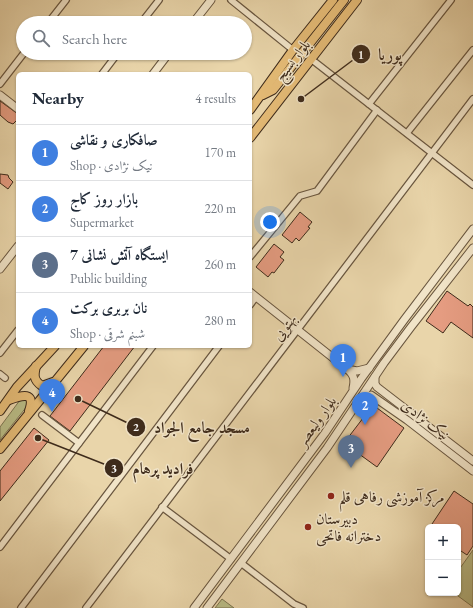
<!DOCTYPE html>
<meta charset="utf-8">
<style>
:root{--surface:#fff;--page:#f6f6f7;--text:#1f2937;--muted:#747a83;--line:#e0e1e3;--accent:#8f2418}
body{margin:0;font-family:"EB Garamond",Amiri,serif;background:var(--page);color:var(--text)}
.controls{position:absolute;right:12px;bottom:12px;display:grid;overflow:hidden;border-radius:6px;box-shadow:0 1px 3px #0004}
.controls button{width:36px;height:36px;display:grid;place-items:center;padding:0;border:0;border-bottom:1px solid var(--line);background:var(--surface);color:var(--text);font:20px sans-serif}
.you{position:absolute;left:270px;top:222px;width:14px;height:14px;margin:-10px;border:3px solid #fff;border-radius:50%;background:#1a73e8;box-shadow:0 0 0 6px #1a73e833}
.badge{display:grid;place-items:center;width:26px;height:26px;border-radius:50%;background:var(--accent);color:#fff;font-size:13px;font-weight:700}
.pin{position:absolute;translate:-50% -33px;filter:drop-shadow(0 1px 2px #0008)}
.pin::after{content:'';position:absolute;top:21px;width:14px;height:12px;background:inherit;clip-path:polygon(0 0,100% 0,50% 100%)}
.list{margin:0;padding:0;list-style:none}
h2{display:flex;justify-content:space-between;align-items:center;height:52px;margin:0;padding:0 16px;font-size:17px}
h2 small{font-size:13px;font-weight:400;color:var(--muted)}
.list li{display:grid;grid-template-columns:26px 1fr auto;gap:12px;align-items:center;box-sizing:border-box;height:56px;padding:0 16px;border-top:1px solid var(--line)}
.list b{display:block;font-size:15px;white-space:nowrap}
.list p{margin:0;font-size:13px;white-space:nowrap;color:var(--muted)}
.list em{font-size:13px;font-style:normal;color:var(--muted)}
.icon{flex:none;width:22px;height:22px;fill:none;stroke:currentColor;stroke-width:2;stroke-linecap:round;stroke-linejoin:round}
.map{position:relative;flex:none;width:473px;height:608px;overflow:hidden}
.search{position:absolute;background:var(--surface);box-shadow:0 1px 3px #0004;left:16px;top:16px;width:236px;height:44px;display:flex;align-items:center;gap:10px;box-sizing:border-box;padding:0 14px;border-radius:22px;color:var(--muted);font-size:15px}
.panel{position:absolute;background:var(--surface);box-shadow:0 1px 3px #0004;left:16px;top:72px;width:236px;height:276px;border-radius:6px}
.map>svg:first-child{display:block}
.green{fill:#b9bc86;stroke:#7c7450}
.building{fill:#e59c81;stroke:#3e2b1b}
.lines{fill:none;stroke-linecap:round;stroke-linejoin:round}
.minor-casing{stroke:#69563f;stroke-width:8}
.tertiary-casing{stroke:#69563f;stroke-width:9}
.primary-casing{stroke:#3e2b1b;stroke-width:10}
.minor{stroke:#f1e4c8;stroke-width:5.5}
.tertiary{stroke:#f1e4c8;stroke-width:7}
.primary{stroke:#e4ba75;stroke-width:8}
.poi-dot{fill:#8f2418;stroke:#f1e4c8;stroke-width:1.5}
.labels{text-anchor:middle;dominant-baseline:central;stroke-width:3;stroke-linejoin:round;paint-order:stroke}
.street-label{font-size:15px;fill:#3e2b1b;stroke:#f1e4c8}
.poi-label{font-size:15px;fill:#3e2b1b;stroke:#f1e4c8;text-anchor:start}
.leader{fill:none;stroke:#3e2b1b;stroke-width:1.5}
.callout-dot{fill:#3e2b1b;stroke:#f1e4c8;stroke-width:1.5}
.mark-label{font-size:12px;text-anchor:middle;font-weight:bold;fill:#fff}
.callout-label{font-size:16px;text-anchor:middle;font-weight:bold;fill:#3e2b1b;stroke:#f1e4c8;stroke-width:3;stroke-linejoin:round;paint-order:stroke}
</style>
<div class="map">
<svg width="473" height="608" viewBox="0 0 473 608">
<rect width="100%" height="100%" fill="#e9d5aa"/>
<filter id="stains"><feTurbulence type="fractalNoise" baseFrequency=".005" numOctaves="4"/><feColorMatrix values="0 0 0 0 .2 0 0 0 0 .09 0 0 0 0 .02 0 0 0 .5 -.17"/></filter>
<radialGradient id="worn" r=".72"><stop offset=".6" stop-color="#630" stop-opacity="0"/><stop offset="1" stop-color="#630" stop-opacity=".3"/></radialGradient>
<g class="green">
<polygon points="20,400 26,400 28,405 0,440 0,427"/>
<polygon points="473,550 473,607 454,593 458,593 458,571"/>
<polygon points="222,599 234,608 215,608"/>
</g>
<g class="building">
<polygon points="0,101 18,114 18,119 13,124 8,122 0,115"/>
<polygon points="0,174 8,175 9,178 13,182 8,189 0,183"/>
<polygon points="300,212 312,222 308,227 310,228 299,241 296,238 292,243 282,235"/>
<polygon points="274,244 284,252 280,257 284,260 274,273 272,272 268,277 256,267"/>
<polygon points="447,291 468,306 470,304 473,307 473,338 451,322 443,333 426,321"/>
<polygon points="104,346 135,346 70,431 50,416"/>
<polygon points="373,405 404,428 377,467 344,443"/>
<polygon points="34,428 49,440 0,501 0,471"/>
<polygon points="454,491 473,504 473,546 467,555 458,549 458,527 430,527"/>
</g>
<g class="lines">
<defs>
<g id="minor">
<polyline points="231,0 293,50"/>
<polyline points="48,23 66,0"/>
<polyline points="141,23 159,0"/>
<polyline points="311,59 473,185"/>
<polyline points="102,74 118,53"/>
<polyline points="0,84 24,53"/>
<polyline points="369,104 451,0"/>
<polyline points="407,133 473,50"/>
<polyline points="250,257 300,196 317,191 377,110"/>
<polyline points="250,305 256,297"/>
<polyline points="0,353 18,330"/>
<polyline points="0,374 5,378"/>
<polyline points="42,415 79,443"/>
<polyline points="162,507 231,559"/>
<polyline points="0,547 153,346"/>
<polyline points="241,563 294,604 303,608"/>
<polyline points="21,608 219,346"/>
<polyline points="86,608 473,99"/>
</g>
<g id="tertiary">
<polyline points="193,23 211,0"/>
<polyline points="153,74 169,53"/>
<polyline points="0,95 18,109"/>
<polyline points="0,269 18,246"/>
<polyline points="250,292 347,369"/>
<polyline points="375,377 375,384 377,387 473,461"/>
<path d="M353 388C355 379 354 375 347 369L357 371 369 368"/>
<polyline points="361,398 371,395 407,420 473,471"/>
<polyline points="194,608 325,433 361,379 404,320 473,229"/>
<polyline points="207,608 327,448 384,363 411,327 473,248"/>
</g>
<g id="primary">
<polyline points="263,95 273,90 344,0"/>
<polyline points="250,110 293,50 333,0"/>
<polyline points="250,138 357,0"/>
<path d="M36 366C34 375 33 380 42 386L53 382"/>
<path d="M9 400C22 395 36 391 29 411"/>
<polyline points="0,411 17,387 55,346"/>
<polyline points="0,449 84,346"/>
</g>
</defs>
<use href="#minor" class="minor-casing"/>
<use href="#tertiary" class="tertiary-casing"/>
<use href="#primary" class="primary-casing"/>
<use href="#minor" class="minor"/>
<use href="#tertiary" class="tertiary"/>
<use href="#primary" class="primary"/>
</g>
<g class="poi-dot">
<circle cx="331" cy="496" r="4"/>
<circle cx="308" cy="527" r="4"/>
</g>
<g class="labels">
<g class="street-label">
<text transform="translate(292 60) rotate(-52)">بلوار بسیج</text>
<text transform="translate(284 327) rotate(-53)">بهتویی</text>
<text transform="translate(426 419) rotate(37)">نیک نژادی</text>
<text transform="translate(316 421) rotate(-55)">بلوار ولیعصر</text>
</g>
<g class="poi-label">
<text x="339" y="496">مرکز آموزشی رفاهی قلم</text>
<text x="316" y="518">دبیرستان<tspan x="316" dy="17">دخترانه فاتحی</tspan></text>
</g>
</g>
<path class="leader" d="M301 99L361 54M78 399L136 427M38 438L114 468"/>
<g class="callout-dot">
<circle cx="301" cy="99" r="4"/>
<circle cx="78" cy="399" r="4"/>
<circle cx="38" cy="438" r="4"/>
<circle cx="361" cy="54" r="10"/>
<circle cx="136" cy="427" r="10"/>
<circle cx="114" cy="468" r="10"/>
</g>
<g class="mark-label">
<text x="361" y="59">1</text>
<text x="136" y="431">2</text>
<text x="114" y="472">3</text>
</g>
<g class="callout-label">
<text x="390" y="60">پوریا</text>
<text x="202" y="433">مسجد جامع الجواد</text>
<text x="163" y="474">فرادید پرهام</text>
</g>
<rect width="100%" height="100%" filter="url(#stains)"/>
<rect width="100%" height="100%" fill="url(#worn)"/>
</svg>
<div class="controls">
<button>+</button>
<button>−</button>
</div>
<div class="you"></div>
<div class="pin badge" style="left:343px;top:377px;background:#3f7fe0">1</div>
<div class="pin badge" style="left:365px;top:425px;background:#3f7fe0">2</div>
<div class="pin badge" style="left:351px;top:468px;background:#5c6f8a">3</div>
<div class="pin badge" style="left:52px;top:412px;background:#3f7fe0">4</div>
<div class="search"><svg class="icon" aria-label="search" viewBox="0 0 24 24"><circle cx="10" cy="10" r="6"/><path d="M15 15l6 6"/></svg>Search here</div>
<section class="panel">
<h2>Nearby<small>4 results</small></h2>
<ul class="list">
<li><span class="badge" style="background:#3f7fe0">1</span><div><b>صافکاری و نقاشی</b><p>Shop · نیک نژادی</p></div><em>170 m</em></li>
<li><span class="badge" style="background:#3f7fe0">2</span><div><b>بازار روز کاج</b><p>Supermarket</p></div><em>220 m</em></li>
<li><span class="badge" style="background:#5c6f8a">3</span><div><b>ایستگاه آتش نشانی 7</b><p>Public building</p></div><em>260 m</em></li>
<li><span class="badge" style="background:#3f7fe0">4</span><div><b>نان بربری برکت</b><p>Shop · شبنم شرقی</p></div><em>280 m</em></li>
</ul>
</section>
</div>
